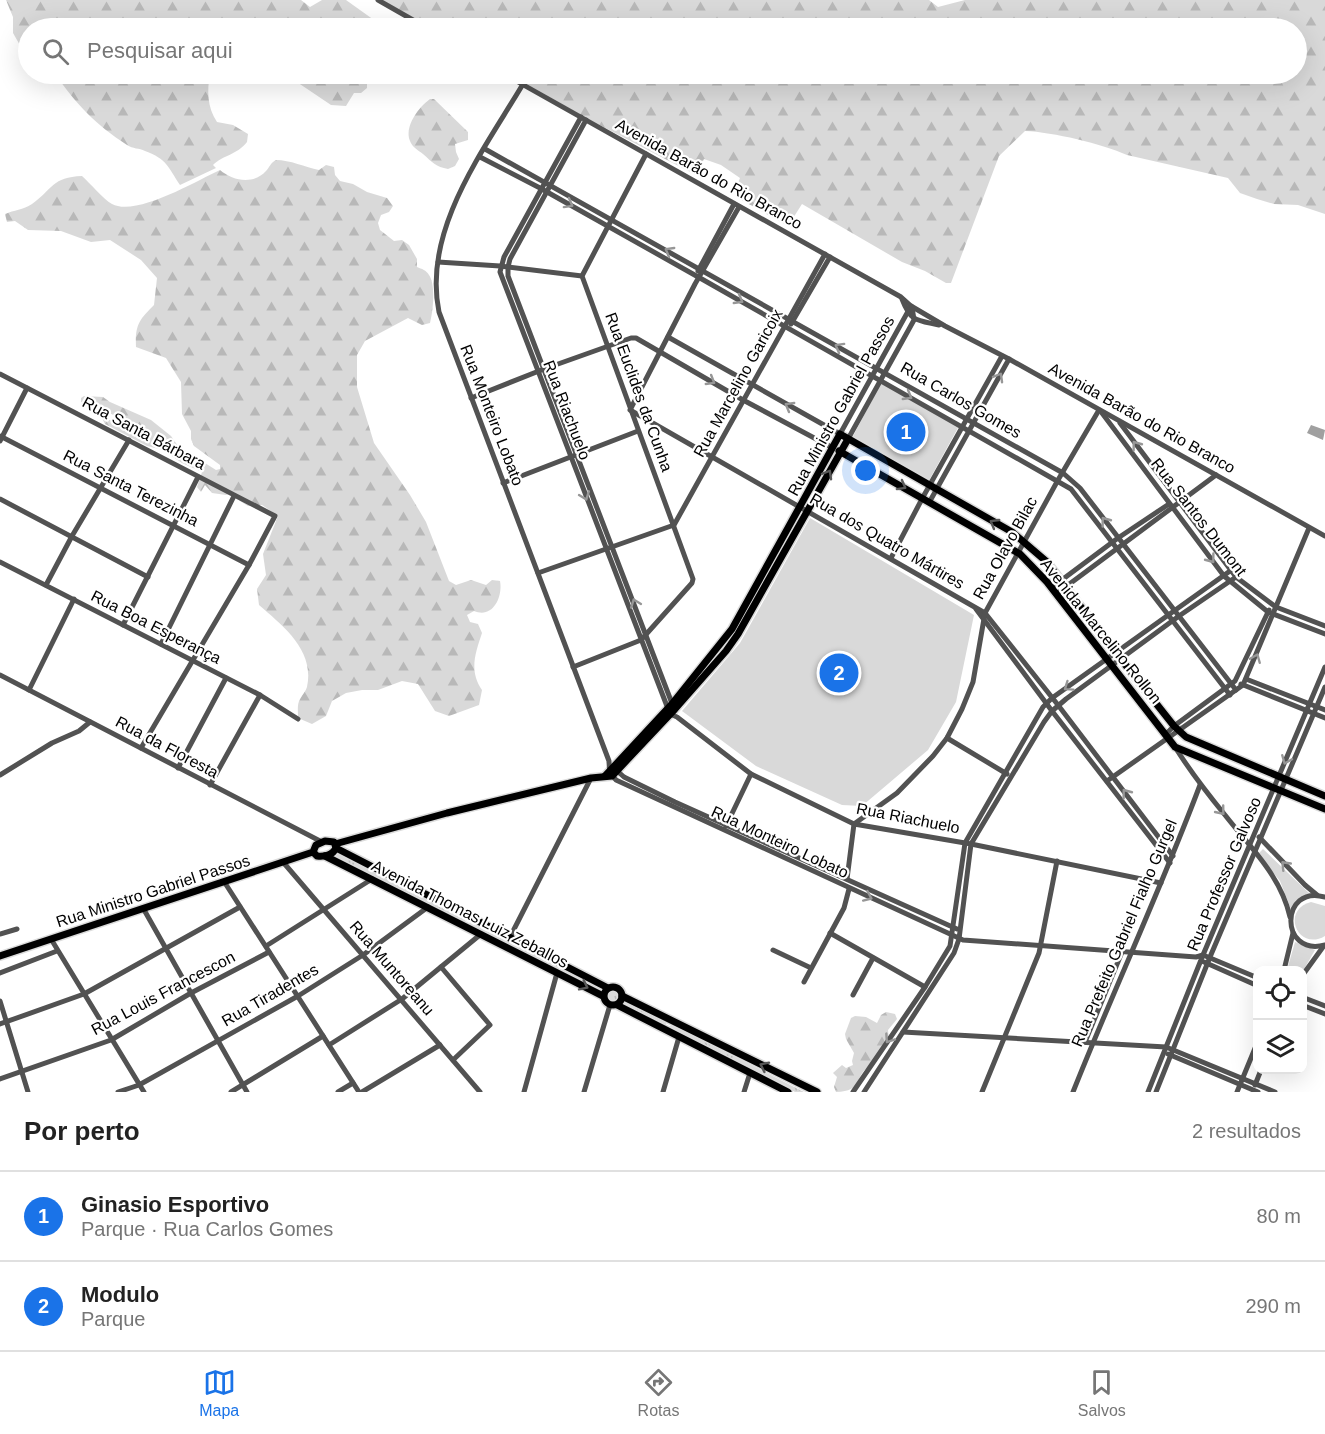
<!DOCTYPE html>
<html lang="pt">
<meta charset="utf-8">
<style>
:root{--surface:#fff;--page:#f6f6f6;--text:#222;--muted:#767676;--line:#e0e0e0;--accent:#1a73e8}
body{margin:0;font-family:Helvetica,sans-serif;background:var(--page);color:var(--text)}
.controls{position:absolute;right:18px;bottom:18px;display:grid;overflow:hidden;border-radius:12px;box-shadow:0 6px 24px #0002}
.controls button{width:54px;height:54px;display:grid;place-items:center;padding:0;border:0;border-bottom:2px solid var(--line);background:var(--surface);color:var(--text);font:30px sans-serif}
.you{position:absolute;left:866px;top:471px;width:21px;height:21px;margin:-15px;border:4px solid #fff;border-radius:50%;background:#1a73e8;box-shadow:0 0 0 9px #1a73e833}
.badge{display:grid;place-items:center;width:39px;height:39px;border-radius:50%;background:var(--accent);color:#fff;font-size:20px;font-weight:700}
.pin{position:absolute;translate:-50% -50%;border:3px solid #fff;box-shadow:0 2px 6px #0006}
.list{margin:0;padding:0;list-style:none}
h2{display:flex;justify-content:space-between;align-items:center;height:78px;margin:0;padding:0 24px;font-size:26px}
h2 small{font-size:20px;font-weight:400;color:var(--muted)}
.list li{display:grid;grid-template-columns:39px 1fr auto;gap:18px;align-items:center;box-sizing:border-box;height:90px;padding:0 24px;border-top:2px solid var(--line)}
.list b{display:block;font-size:22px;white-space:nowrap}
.list p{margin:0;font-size:20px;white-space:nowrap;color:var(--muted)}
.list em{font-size:20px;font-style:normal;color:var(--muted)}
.icon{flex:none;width:33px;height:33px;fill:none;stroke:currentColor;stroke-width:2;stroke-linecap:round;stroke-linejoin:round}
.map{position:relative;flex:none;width:1325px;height:1092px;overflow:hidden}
.search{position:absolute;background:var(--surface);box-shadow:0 6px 24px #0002;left:18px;right:18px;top:18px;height:66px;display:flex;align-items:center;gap:15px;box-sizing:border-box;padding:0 21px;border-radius:33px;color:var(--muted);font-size:22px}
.sheet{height:258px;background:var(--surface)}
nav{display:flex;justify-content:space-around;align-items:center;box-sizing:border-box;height:84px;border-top:2px solid var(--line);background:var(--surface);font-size:16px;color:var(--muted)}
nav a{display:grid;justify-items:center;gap:3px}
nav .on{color:var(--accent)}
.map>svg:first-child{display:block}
.grass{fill:url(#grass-tufts)}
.forest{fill:url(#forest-firs)}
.green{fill:#d9d9d9}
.water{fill:#a0a0a0}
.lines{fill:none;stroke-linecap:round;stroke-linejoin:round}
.major-casing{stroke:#dbdbdb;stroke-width:10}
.minor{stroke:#525252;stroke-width:5}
.major{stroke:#000;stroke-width:7}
.oneway{stroke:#979797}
.oneway2{stroke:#595959}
.labels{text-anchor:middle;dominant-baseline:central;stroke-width:4.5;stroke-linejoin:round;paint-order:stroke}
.street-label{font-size:16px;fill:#000;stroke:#fff}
</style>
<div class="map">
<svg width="1325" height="1092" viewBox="0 0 1325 1092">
<defs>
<pattern id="grass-tufts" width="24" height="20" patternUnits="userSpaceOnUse" patternTransform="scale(1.5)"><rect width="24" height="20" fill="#d9d9d9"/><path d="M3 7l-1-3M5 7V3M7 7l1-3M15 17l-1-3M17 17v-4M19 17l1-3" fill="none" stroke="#b8b8b8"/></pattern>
<pattern id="forest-firs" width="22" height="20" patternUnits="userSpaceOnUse" patternTransform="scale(1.5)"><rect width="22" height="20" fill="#d9d9d9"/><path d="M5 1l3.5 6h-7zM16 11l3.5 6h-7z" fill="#b8b8b8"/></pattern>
</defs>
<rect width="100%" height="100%" fill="#fff"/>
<g class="grass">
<polygon points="337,852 352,860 466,919 464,923 332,855"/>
<polygon points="470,923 486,931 489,931 602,989 601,992 469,925"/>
<circle cx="613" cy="996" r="7"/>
<polygon points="624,1000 667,1022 665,1025 622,1004"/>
<polygon points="671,1025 689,1033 804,1092 795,1092 669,1027"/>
</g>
<g class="forest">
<polygon points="6,0 301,0 310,7 322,0 346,0 374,20 397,28 28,28 28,45 21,47 13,33 13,17"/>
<path d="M382 0H929L938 7 965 0H1325V214L1298 205 1274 204 1257 199 1240 193 1228 178 1127 155C1102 144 1053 132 1025 131L999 156 951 283H946L925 271 902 262 802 204 788 226 736 197 735 190 740 178 721 165 704 159 696 175 588 119 509 74H1296V28H431Z"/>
<path d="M55 74H210C207 90 207 107 217 122L233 125 248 134 247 142C237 155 223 155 213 165L216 168 180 185C168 167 167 159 145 151 139 148 133 149 127 145 95 124 77 105 55 74Z"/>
<polygon points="285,74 367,74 364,81 367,84 367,88 361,93 354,93 346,106 331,105"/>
<path d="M430 99H434L468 132V140L455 144 456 152 459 159 455 166 448 169C436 167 432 162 423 154 418 150 412 147 410 141 404 126 419 107 430 99Z"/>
<path d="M276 160C290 160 305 167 319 170L326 165 334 167 335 175 340 181 353 184 367 192 387 198 393 206 389 212 381 215 378 223 380 230 394 241 402 240 409 245 417 259V267C422 269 426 270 429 275 436 285 433 311 430 323L422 325 408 318 365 341 357 355V387L374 443 410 495 426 522 449 581 456 585 471 580 486 585 492 580 500 581C503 597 493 619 474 611L467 615 470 622 478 624 482 633C475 654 469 671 482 690L479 705 449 716 435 711 418 684 402 681 378 690H362L346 693 332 701 326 716 312 724 298 718C298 711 297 704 300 699 302 695 306 691 307 687 315 650 283 626 259 605L257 589 266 575 263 554 278 516 262 505 248 506 240 501 234 492 226 495 212 493 205 485 201 492 197 487 202 472 182 463 163 450 147 446 105 424 102 418 122 423 124 420 103 410 81 402V398L84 396 103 397 110 402 151 420 171 436 178 446 216 470 220 469V465L194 446 191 439V431L182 414 181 382 166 358 136 347C135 325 139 320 154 305L157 278 141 260 110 240 91 242 61 231 28 230 15 221 7 222 5 214C14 210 23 210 32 204 53 189 52 177 82 176 90 183 103 199 112 204 136 217 196 181 220 170 233 181 253 185 266 171 270 167 270 163 276 160Z"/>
<path d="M886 1012 895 1014 897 1019 888 1030 889 1040 868 1067C854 1077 864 1091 836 1092L834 1087 837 1077 833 1073 842 1065 846 1068 853 1065 852 1061 854 1053 846 1039 845 1034 851 1018 855 1016 866 1017 877 1023 881 1015Z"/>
</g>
<g class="green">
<polygon points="881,383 959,426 927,484 852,438"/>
<polygon points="810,518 974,615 956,702 928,750 862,806 842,805 756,766 682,711 740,643"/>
<polygon points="1263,849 1310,894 1291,909 1280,881 1258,854"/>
<path d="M1311 902 1325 906V936C1298 952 1280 910 1311 902Z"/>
<polygon points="1295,942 1315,950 1303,971 1287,970"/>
</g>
<polygon class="water" points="1311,425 1325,430 1323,440 1307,433"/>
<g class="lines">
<defs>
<g id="major">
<polyline points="839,451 1020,554 1047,582 1175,747 1325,809"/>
<polyline points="605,776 672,704 732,629 840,434 1012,532 1047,562 1116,653 1174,726 1186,737 1325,796"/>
<polyline points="335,844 447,813 591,778 612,776 675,709 726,651 738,634 848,439"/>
<polyline points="336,848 608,988"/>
<polyline points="325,856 603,996"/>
<path d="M0 956 313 852 316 845 325 841 334 842 336 848C333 855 324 857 317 856L313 852"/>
<circle cx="613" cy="996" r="9"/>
<polyline points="622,996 817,1092"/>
<polyline points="617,1005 788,1092"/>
</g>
</defs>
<use href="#major" class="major-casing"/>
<g class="minor">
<polyline points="378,0 427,28"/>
<polyline points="504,74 901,297 911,306 945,326 1009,359 1325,536"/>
<path d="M523 84C484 150 422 230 439 312L609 761C609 769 610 774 616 780L963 940 1196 957 1203 955 1258 978"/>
<polyline points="581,117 504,257 500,272 670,714 677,717 751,774 854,824 971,844 1161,883"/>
<polyline points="586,120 510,259 508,267 508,276 673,706"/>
<polyline points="485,149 1063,473 1080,488 1236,690"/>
<polyline points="480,157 540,188 700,278 1071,489 1230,695"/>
<polyline points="739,207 695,284 630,410 985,613 1058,705 1173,856"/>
<polyline points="438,262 500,266 582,276"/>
<polyline points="698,271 734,204"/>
<path d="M902 299C911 322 916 320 939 325"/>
<polyline points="791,324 830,257"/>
<polyline points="668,337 840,434 911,306"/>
<polyline points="0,374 275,516 249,565 141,748"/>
<polyline points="471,398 544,369 631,338 636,338 743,400 833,448"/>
<polyline points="1102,413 1224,576 1268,612 1325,634"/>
<polyline points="1120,423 1236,577 1276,607 1325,626"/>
<polyline points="0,436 249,565"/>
<polyline points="848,439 914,320 912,307"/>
<polyline points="0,441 27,388"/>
<polyline points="503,483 638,431"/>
<polyline points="0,499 148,577"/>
<polyline points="930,501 1009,359"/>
<polyline points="891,558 923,497 1002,356"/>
<polyline points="0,562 260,695 298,719"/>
<polyline points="538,573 674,525 825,254"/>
<polyline points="46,585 72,536 129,440"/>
<polyline points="1051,588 1118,538 1169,504"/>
<polyline points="1056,594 1216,475"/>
<polyline points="976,609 1052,711 1170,863"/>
<polyline points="123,625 198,477"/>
<polyline points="161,644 234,496"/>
<polyline points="573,667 641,640 692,583 693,579 582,276 646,154"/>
<polyline points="0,675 322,842"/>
<polyline points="1246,679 1325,710"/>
<polyline points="1241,684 1325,718"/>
<polyline points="29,690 74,599"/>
<polyline points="1165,735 1174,726 1235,681 1269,610"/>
<polyline points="947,738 1007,774"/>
<path d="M1175 747C1190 771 1207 793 1225 815 1250 847 1281 876 1290 917"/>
<polyline points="178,768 226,678"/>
<polyline points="615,769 624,777 675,802 957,929"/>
<polyline points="0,775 52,743 79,731 90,722"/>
<polyline points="1107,781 1243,685 1309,528"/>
<polyline points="210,785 260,695"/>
<polyline points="726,826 751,774"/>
<polyline points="1259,837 1305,885 1317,895"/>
<polyline points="283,862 480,1092"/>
<polyline points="847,879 854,824 897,793 933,756 947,738 962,709 973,682 985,613 1058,480 1099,410"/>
<polyline points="225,883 359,1092"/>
<path d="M1325 897C1280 884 1279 957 1325 945"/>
<polyline points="143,908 247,1092"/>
<polyline points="830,933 925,987"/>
<polyline points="0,934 17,929"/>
<polyline points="51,939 144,1092"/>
<polyline points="509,939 591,778"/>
<polyline points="266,946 372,879"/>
<polyline points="773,950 811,968"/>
<polyline points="1204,962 1258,986"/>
<polyline points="441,967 490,1025 453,1060"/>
<polyline points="1284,970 1293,933"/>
<polyline points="0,973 57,951"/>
<polyline points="1302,976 1323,947"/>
<polyline points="804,982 844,908 849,889"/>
<polyline points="853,995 873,958"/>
<polyline points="1302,997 1325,1006"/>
<polyline points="0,1001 28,1092"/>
<polyline points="1302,1005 1325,1014"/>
<polyline points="0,1024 84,994 240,907"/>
<polyline points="903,1032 1166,1047 1275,1092"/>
<polyline points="1085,1042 1122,952"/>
<polyline points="329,1045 402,999 481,934"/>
<polyline points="1168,1054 1258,1092"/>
<polyline points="0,1079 111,1040 191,993 269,952"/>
<polyline points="1255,1085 1261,1070"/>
<polyline points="118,1092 139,1085 298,996 363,955 428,907"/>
<polyline points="231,1092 323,1036"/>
<polyline points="338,1092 353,1083"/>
<polyline points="362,1092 440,1045"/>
<polyline points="524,1092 557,973"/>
<polyline points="584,1092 610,1005"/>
<polyline points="663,1092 679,1037"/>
<polyline points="744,1092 750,1073"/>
<polyline points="853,1092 925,987 950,946 965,843 1043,707 1052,698 1230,571"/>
<polyline points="864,1092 954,953 959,939 971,844 1044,722 1052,711 1066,699 1179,616 1236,577"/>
<polyline points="982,1092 1039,953 1057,861"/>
<path d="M1073 1092C1114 989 1161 889 1200 785"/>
<polyline points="1148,1092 1203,955 1325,667"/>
<polyline points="1156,1092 1210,957 1325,687"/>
<polyline points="1237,1092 1258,1041"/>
</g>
<use href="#major" class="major"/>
</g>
<defs><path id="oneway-chevron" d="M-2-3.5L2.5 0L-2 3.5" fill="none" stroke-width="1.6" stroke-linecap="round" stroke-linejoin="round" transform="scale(1.5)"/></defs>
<g class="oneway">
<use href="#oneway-chevron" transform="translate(569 204) rotate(29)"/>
<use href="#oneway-chevron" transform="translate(669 251) rotate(-150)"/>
<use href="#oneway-chevron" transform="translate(739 300) rotate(30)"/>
<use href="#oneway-chevron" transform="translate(839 347) rotate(-151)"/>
<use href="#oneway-chevron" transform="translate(999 377) rotate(-60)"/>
<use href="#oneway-chevron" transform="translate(711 381) rotate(31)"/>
<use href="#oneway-chevron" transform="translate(908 396) rotate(30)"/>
<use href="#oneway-chevron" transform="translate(789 406) rotate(-150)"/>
<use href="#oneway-chevron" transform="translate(1136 445) rotate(-127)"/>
<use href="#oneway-chevron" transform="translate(585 496) rotate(69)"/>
<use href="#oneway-chevron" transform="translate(1105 521) rotate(-127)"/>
<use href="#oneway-chevron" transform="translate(1211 559) rotate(53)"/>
<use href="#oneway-chevron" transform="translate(635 603) rotate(-111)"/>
<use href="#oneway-chevron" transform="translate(1256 658) rotate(-68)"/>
<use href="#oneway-chevron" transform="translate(1068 687) rotate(145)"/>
<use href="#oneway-chevron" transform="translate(1286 760) rotate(112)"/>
<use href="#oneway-chevron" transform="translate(1126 793) rotate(-127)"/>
<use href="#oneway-chevron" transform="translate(1221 811) rotate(51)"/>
<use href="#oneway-chevron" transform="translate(1285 865) rotate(-134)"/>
<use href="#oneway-chevron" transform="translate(868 897) rotate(24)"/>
<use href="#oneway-chevron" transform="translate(889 1039) rotate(124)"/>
</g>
<g class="oneway2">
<use href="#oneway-chevron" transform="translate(828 474) rotate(-60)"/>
<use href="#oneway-chevron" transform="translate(902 486) rotate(29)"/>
<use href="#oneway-chevron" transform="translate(994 523) rotate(-150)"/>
<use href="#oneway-chevron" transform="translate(584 986) rotate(26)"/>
<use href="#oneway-chevron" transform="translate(764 1066) rotate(-154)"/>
</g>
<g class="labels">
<g class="street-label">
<text transform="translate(709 174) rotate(29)">Avenida Barão do Rio Branco</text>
<text transform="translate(738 383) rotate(-61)">Rua Marcelino Garicoix</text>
<text transform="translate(639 392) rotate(70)">Rua Euclides da Cunha</text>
<text transform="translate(961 400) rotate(30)">Rua Carlos Gomes</text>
<text transform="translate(841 406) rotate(-61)">Rua Ministro Gabriel Passos</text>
<text transform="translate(567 410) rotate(69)">Rua Riachuelo</text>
<text transform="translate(492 415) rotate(69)">Rua Monteiro Lobato</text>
<text transform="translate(1142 418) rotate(29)">Avenida Barão do Rio Branco</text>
<text transform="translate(144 433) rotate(28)">Rua Santa Bárbara</text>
<text transform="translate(131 488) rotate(27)">Rua Santa Terezinha</text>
<text transform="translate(1199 517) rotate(52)">Rua Santos Dumont</text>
<text transform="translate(887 541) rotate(30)">Rua dos Quatro Mártires</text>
<text transform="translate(1005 548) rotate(-61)">Rua Olavo Bilac</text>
<text transform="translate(156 627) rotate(27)">Rua Boa Esperança</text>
<text transform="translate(1101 631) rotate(51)">Avenida Marcelino Rollon</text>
<text transform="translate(167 747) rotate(28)">Rua da Floresta</text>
<text transform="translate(908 818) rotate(11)">Rua Riachuelo</text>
<text transform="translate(780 842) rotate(25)">Rua Monteiro Lobato</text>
<text transform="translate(1224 874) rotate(-67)">Rua Professor Galvoso</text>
<text transform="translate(153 891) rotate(-18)">Rua Ministro Gabriel Passos</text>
<text transform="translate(470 914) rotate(27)">Avenida Thomas Luiz Zeballos</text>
<text transform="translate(1124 933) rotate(-67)">Rua Prefeito Gabriel Fialho Gurgel</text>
<text transform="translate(392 968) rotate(49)">Rua Muntoreanu</text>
<text transform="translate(163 993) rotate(-28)">Rua Louis Francescon</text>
<text transform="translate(270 995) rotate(-30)">Rua Tiradentes</text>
</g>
</g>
</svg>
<div class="controls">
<button><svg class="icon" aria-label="locate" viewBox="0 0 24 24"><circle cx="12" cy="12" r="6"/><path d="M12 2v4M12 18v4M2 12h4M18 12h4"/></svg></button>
<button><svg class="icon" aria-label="layers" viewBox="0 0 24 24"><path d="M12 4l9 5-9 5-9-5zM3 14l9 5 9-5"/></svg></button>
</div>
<div class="you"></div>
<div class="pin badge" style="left:906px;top:432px">1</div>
<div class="pin badge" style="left:839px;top:673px">2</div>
<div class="search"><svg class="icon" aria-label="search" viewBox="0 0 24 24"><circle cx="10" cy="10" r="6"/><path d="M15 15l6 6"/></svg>Pesquisar aqui</div>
</div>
<section class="sheet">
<h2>Por perto<small>2 resultados</small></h2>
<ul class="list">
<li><span class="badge">1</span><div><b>Ginasio Esportivo</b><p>Parque · Rua Carlos Gomes</p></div><em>80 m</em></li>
<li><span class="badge">2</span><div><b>Modulo</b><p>Parque</p></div><em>290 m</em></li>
</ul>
</section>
<nav>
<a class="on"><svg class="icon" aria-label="map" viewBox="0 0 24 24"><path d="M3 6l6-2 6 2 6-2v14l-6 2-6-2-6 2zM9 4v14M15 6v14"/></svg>Mapa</a>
<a><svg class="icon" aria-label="directions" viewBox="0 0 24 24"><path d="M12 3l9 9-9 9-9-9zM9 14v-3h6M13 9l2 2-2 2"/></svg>Rotas</a>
<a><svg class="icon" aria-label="saved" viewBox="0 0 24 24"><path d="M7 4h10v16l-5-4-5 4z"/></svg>Salvos</a>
</nav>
